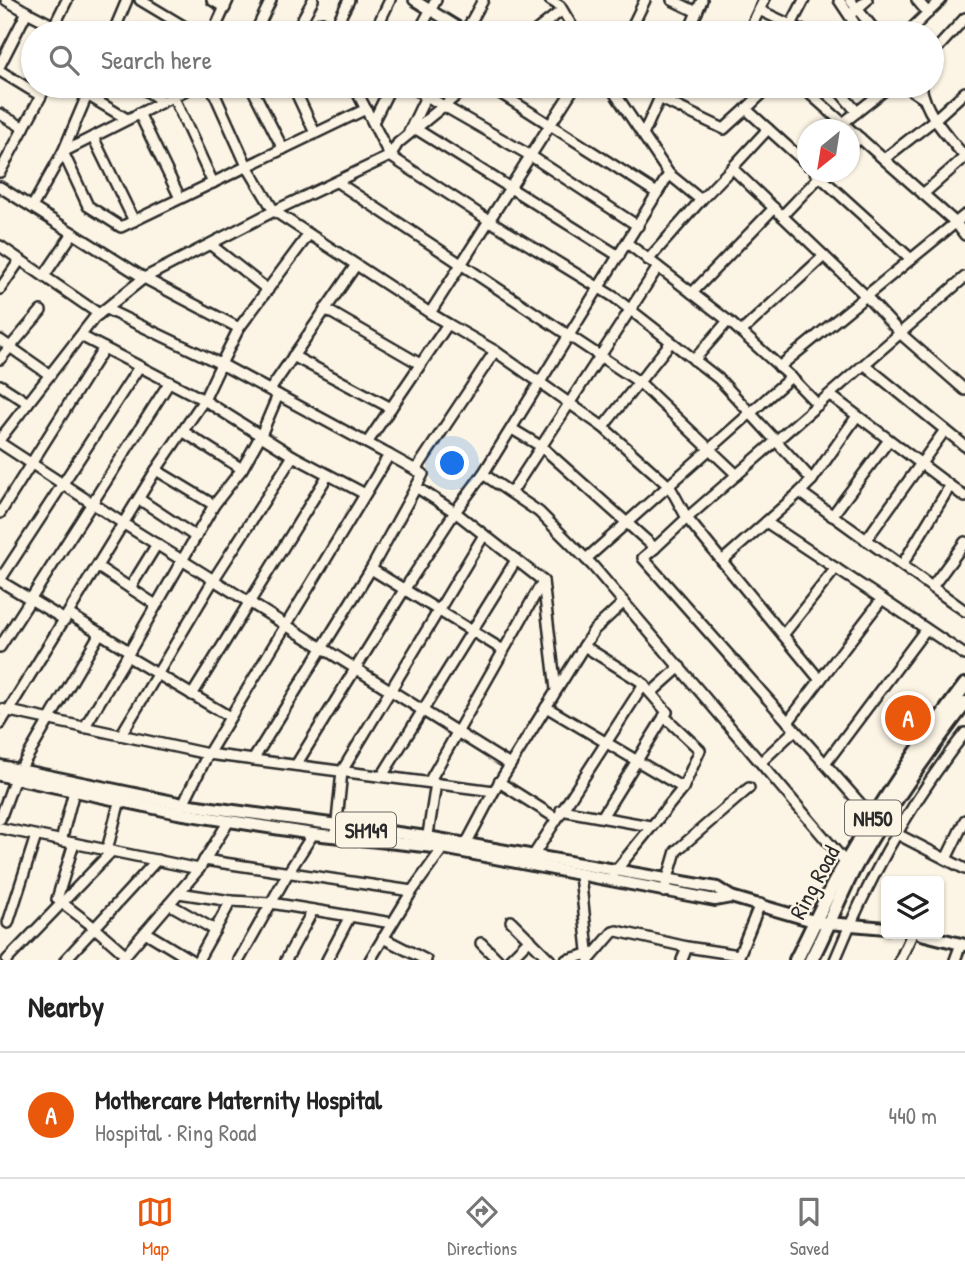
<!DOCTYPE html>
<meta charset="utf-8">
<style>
:root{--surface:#fff;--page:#f2f2f2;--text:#222;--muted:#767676;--line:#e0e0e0;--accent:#ea580c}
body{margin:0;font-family:"Patrick Hand",sans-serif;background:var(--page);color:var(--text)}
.controls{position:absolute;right:21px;bottom:21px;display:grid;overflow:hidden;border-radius:7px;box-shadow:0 2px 5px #0004}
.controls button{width:63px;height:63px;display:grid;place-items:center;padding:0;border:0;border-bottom:2px solid var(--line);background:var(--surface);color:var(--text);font:35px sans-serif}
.compass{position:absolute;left:797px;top:119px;width:63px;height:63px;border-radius:50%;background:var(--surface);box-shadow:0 2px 5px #0004;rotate:210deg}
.you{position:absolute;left:453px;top:464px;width:24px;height:24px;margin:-18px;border:5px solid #fff;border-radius:50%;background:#1a73e8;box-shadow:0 0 0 10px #1a73e833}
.badge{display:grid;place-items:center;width:46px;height:46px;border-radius:50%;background:var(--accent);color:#fff;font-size:23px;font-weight:700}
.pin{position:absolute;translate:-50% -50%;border:4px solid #fff;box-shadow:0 2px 7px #0006}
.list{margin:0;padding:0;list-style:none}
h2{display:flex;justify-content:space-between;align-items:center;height:91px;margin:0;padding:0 28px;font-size:30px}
h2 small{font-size:23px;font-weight:400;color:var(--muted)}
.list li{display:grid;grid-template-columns:46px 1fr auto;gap:21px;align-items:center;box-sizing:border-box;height:126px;padding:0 28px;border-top:2px solid var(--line)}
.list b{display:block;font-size:26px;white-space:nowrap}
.list p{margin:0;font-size:23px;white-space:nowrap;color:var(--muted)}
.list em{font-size:23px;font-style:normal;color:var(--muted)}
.icon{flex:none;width:38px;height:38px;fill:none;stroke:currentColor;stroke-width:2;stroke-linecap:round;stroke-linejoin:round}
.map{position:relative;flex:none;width:965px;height:960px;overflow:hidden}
.search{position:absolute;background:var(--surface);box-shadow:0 2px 5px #0004;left:21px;right:21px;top:21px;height:77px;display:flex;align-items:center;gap:18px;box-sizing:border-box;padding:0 24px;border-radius:38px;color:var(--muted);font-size:26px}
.sheet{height:217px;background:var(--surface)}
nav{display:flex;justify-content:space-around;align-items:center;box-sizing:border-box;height:98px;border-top:2px solid var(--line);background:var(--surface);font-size:19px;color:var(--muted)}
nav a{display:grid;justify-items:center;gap:4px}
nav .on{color:var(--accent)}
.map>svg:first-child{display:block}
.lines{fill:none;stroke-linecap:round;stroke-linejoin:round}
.minor-casing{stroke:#2b2b2b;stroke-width:14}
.major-casing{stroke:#2b2b2b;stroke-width:16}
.highway-casing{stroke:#2b2b2b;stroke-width:18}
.minor{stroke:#fcf5e5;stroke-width:9}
.major{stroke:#fcf5e5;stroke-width:10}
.highway{stroke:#fcf5e5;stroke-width:12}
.labels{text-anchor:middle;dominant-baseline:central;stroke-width:5;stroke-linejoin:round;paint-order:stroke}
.shield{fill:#fcf5e5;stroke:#6a6863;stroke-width:2}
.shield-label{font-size:21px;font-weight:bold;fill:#2b2b2b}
.street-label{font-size:23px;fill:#2b2b2b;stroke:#fcf5e5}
</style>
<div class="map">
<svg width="965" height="960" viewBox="0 0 965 960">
<rect width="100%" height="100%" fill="#fcf5e5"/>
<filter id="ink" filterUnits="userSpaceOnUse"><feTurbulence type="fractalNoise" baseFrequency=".0143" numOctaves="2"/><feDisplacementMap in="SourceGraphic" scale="14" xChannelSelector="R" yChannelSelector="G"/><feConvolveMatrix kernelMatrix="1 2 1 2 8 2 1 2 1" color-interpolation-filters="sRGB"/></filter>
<g filter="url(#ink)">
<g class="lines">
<defs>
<g id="minor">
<polyline points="140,0 195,33"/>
<polyline points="212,0 225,8"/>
<polyline points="414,0 458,27 455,33"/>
<polyline points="550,0 560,6 576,33"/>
<polyline points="672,0 697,12"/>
<polyline points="839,0 861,33"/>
<polyline points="850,0 877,33"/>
<polyline points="917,0 928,13"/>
<polyline points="759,10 808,33"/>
<polyline points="27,12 68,33"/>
<polyline points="852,13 867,0"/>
<polyline points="791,25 804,0"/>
<polyline points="54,26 67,0"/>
<polyline points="116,26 127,0"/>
<polyline points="458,27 466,31 483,0"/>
<polyline points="113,33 116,26 128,33"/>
<polyline points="213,33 228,0"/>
<polyline points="255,33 271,0"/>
<polyline points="295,33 313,0"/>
<polyline points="299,33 322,22 328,33"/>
<polyline points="332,33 349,0"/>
<polyline points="374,33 390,0"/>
<polyline points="418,33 436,0"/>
<polyline points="533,33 561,11"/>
<polyline points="629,33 645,0"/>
<polyline points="688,33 702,0"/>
<polyline points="748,33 764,0"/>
<polyline points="907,33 941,0"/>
<polyline points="932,54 965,18"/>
<polyline points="0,65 27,12 6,0"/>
<polyline points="0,71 41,96 0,172"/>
<polyline points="91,86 63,152 88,206 121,227 366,109"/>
<polyline points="139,86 162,101"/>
<polyline points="211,86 247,166 274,211 430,313"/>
<polyline points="251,86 283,149"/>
<polyline points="293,86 315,133"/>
<polyline points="354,86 390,156 398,143 468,86"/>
<polyline points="409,86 531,156 638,226"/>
<polyline points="489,86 657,193"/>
<polyline points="801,86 956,223 965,235"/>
<polyline points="835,86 857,112"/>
<polyline points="905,86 923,98"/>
<path d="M921 86C926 115 947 135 965 157"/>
<polyline points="87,95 127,119"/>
<polyline points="812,95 822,86"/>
<polyline points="41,96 45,86"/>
<polyline points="173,96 213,183"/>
<polyline points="659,98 724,129 746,109 808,165"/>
<polyline points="746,109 770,86"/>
<polyline points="139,113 180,198"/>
<polyline points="0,114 24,128"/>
<polyline points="373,122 391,86"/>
<polyline points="843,123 890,86"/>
<polyline points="416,129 619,256"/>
<polyline points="409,132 431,86"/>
<polyline points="643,135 665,86"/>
<polyline points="93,137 134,221"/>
<polyline points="850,147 860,138"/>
<polyline points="884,159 934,120 965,92"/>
<polyline points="732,168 768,129"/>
<polyline points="815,172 911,259"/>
<polyline points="669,174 701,200 732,168 866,296 901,334 965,390"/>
<polyline points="337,182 639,382 737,475"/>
<polyline points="0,187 144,278 239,328"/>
<polyline points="923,194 965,157"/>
<polyline points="32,207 63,152 194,86"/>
<polyline points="782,216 822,174"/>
<polyline points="211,245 268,290"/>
<polyline points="0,246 99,314"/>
<polyline points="648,260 701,200"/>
<polyline points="44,276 73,233"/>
<polyline points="0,289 20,260"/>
<polyline points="692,293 774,208"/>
<polyline points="106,309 221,364 239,328 309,234"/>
<polyline points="325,309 420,364"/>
<polyline points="448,324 495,351"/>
<polyline points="741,332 824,256"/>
<polyline points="81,336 204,400 293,456"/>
<polyline points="0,340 50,375"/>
<polyline points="293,356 391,408"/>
<polyline points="0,359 41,311"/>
<polyline points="694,360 728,321"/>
<polyline points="865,365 965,446"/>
<polyline points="779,367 965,215"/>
<polyline points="791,377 818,405"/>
<polyline points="0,385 28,403"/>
<polyline points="270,390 356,265"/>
<polyline points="830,395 965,497"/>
<polyline points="603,427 671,342"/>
<polyline points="512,429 542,447 655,548 643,558 873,818"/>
<polyline points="184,432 242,469"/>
<polyline points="0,439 94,318 144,278 274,211 390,156 490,221 614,297 719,379 812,480 800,492 965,611"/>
<polyline points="0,443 124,524 510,765"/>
<polyline points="367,443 448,324 430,313 575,86"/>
<polyline points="389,455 423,474 416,487 455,512 483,474 539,512 592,565 846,863"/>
<polyline points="156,470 214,505"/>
<polyline points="416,470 495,351 603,427 670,487 687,518 965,277"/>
<polyline points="483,474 669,174 610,86"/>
<polyline points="812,480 857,416"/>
<polyline points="416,487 371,569 503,650"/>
<polyline points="511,493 658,267"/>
<polyline points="139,499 196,537"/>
<polyline points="0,513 104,348"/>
<polyline points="832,516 889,440"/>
<polyline points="766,522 882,599 788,722"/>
<polyline points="866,540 945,430"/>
<polyline points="655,548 687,518 722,561 800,492"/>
<polyline points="586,559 791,377 731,323 627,243"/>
<polyline points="722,561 783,635 836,568"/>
<polyline points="902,565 950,486"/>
<polyline points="98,567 156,605"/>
<polyline points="0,580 139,367"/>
<polyline points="0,581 65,620"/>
<polyline points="932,587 965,542"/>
<polyline points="130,588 157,544"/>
<polyline points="882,599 965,655"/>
<polyline points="69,614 129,651"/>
<polyline points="783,635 820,680"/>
<polyline points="584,646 640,681 667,712 602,817"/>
<polyline points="0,647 169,383"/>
<polyline points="127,656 214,505 242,469 261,435 278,395"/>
<polyline points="651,693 680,667"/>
<polyline points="192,695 328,475"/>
<polyline points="546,707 683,788 613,874"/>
<polyline points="0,709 208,754 494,791"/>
<polyline points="664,716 700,750 683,788"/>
<polyline points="0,724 156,470 204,400 221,364 389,455 208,754 181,808"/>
<polyline points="84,728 127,656 230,717"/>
<polyline points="121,735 214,579 293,456 365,494"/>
<polyline points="253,760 371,569"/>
<polyline points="761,762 795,730"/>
<polyline points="825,764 926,629"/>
<polyline points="296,765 404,590 455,512 543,581 556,690"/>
<polyline points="382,776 516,560"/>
<polyline points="429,782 543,581"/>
<polyline points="499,782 556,818"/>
<polyline points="561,810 650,826"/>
<polyline points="0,819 15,778 100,633"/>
<polyline points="0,828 199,869"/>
<polyline points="336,831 342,771 484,535"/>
<polyline points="897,834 965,869"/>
<polyline points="61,841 74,791"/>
<polyline points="427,841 436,783"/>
<polyline points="74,843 57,899 95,928 126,955"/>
<polyline points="466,844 494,791 594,630 624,602"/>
<polyline points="107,850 120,800"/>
<polyline points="533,856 644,684"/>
<polyline points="946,859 965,820"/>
<polyline points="204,860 412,891"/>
<polyline points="580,875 589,960"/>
<polyline points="664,892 676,851 749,788"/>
<polyline points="179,893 231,901"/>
<polyline points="169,904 215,930"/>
<polyline points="511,921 550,960"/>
<polyline points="8,923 36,836"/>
<polyline points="145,932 191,960"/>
<polyline points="383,938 426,960"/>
<polyline points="481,943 498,960"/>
<polyline points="738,958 760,904"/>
<polyline points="7,960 112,851"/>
<polyline points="65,960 157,860"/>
<polyline points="121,960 199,869 229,821"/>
<polyline points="198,960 231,901 271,903 392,923"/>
<polyline points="239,960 288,873 313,834"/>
<polyline points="286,960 313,910"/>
<polyline points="327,960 350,916"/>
<polyline points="370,960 412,891 443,848"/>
<polyline points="509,960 530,939"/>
<polyline points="566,960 588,954"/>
<polyline points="589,960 613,932 617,931 687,947 739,955"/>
<polyline points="682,960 687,947"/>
<path d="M835 960C868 880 911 801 965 733"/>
<polyline points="900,960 912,934"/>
<polyline points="955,960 961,944"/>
</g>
<g id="major">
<polyline points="0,766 183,804 427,837 717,888 731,897 817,922 886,928"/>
<polyline points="0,775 178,813 313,834 443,848 715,900 731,897"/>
<polyline points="921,934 965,945"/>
</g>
<g id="highway">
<path d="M796 960C810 933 822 905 837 878 876 811 918 747 965 685"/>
<path d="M811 960C828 928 840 894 857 863 889 806 926 754 965 703"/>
</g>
</defs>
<use href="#minor" class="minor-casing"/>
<use href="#major" class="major-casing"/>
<use href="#highway" class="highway-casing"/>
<use href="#minor" class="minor"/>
<use href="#major" class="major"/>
<use href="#highway" class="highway"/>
</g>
</g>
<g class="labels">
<g class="shield">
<rect x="845" y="800.5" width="56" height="35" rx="5"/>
<rect x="336" y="812.5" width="60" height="35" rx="5"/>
</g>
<g class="shield-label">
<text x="873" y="818">NH50</text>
<text x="366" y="830">SH149</text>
</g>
<g class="street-label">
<text transform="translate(814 882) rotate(-62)">Ring Road</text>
</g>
</g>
</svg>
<div class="controls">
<button><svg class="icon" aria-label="layers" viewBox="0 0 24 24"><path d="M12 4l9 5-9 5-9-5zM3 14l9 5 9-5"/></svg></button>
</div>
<svg class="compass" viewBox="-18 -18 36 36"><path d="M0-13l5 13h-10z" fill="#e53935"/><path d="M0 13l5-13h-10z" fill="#767676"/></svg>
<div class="you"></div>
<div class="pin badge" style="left:908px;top:718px">A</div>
<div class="search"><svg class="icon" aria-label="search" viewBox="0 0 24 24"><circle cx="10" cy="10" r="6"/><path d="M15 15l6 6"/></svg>Search here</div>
</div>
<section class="sheet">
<h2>Nearby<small></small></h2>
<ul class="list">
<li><span class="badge">A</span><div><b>Mothercare Maternity Hospital</b><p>Hospital · Ring Road</p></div><em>440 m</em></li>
</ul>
</section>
<nav>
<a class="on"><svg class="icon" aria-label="map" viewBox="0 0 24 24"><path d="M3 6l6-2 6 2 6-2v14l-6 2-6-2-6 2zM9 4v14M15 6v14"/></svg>Map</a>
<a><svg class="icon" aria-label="directions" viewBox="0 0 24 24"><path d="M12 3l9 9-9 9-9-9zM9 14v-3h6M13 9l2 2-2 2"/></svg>Directions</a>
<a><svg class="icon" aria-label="saved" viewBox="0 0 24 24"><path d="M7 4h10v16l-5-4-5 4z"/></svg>Saved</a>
</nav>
